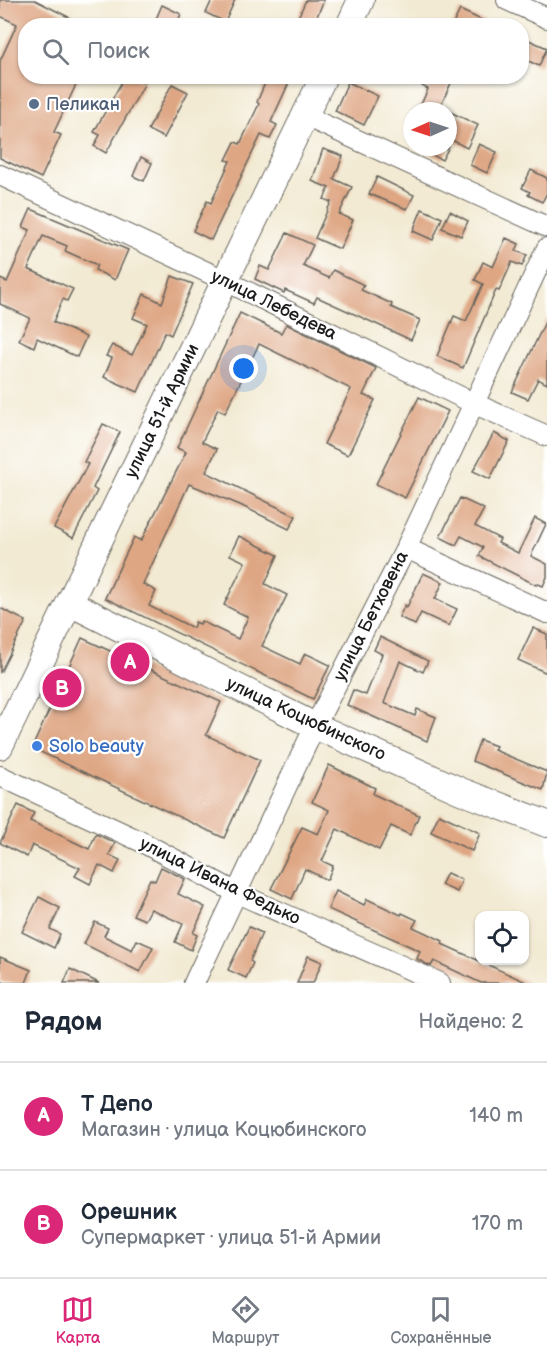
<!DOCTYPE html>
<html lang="ru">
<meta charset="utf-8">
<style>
:root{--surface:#fff;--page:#f6f6f7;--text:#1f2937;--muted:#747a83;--line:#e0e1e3;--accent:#db2777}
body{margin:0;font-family:"Balsamiq Sans",sans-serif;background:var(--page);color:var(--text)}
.controls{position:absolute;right:18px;bottom:18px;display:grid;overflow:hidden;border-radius:12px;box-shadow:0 2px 4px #0004}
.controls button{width:54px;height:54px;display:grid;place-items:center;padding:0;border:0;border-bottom:2px solid var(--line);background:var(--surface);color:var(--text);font:30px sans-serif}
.compass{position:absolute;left:403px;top:102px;width:54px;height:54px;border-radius:50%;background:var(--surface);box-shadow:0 2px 4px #0004;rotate:267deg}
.you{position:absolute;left:244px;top:369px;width:21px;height:21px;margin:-15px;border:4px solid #fff;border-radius:50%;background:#1a73e8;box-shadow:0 0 0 9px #1a73e833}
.badge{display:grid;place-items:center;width:39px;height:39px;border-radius:50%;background:var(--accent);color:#fff;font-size:20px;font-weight:700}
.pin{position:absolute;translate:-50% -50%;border:3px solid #fff;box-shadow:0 2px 6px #0006}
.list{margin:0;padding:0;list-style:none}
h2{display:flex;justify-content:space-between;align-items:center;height:78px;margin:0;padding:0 24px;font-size:26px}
h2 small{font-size:20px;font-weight:400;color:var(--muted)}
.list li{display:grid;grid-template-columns:39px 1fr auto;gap:18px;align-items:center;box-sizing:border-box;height:108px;padding:0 24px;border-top:2px solid var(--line)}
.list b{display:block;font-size:22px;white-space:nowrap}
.list p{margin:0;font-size:20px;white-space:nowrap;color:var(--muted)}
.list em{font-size:20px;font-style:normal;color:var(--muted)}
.icon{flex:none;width:33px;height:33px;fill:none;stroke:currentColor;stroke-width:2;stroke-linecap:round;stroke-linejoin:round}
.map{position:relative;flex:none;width:547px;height:983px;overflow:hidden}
.search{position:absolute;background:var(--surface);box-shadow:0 2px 4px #0004;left:18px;right:18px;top:18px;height:66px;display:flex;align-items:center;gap:15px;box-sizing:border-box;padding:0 21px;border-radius:24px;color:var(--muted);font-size:22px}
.sheet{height:294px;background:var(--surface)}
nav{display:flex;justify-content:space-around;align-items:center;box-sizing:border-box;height:84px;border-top:2px solid var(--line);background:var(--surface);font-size:16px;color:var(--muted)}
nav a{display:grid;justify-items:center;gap:3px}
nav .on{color:var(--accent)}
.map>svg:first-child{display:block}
.building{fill:#dea683}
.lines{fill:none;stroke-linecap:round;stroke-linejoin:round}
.minor-casing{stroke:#67645c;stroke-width:22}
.major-casing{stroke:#67645c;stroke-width:28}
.minor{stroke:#fff;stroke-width:20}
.major{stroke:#fff;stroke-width:26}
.service-dot{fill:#5c6f8a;stroke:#fff;stroke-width:2}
.shop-dot{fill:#3f7fe0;stroke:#fff;stroke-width:2}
.labels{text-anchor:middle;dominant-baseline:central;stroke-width:4.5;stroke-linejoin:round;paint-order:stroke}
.service-label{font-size:18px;fill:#4e5e75;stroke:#fff;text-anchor:start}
.street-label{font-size:18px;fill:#1c1c1c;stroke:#fff}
.shop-label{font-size:18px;fill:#366cbe;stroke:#fff;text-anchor:start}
</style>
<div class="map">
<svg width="547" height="983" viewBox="0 0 547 983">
<rect width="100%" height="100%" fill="#fff"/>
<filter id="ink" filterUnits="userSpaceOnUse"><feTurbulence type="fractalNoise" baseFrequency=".0167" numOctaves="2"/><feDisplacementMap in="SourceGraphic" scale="12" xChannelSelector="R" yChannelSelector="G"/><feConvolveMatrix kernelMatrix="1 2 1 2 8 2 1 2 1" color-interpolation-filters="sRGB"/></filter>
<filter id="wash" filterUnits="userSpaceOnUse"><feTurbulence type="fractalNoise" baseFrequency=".008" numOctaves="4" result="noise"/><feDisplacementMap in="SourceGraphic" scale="24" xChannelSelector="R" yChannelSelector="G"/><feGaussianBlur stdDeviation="1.35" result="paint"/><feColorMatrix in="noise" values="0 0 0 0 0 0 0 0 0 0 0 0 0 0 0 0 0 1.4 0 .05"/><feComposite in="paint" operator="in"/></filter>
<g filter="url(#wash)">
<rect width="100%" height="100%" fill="#f2ead3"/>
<g id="blocks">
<g class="building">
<polygon points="0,0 35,0 86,26 26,26 26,76 80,76 54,132 61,135 41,178 0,158 0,61 17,24 0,16"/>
<polygon points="212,0 235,0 225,22 206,13"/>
<polygon points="306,0 324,0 313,26 294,26"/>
<polygon points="162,5 181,14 176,26 153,26"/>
<polygon points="460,10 494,26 452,26"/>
<polygon points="522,37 547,48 539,66 522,58"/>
<polygon points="125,76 133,76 145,83 106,153 94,146 100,135 94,132"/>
<polygon points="268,76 292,76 271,122 277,125 270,139 261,135 211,240 193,231 207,201 211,203 230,161 226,160 235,142 240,144 259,104 257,102"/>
<polygon points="426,76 441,76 452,81 438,111 418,111 428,89 422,86"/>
<polygon points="348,82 378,96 364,125 335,111"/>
<polygon points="172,84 188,92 164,138 148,130"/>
<polygon points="448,111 478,125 467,148 448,138"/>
<polygon points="479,144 497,152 487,173 470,165"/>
<polygon points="435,147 449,147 442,160 432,155"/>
<polygon points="323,149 343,156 334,179 352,187 339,214 353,220 340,249 315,238 331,202 324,199 329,188 312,181"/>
<polygon points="141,157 152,163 144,181 133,176"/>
<polygon points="531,170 547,178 547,193 542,202 528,195 530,192 522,188"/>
<polygon points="377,177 414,195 407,209 369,194"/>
<polygon points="31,209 128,250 115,280 95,270 97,265 65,251 67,246 43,236 28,269 73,289 67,301 63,299 53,322 86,337 77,357 37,338 34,347 19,340 30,318 0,304 0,279 7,282 30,230 23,227"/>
<polygon points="422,209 442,218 433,240 413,231"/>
<polygon points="450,211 468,221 461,236 442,228"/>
<polygon points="287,233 313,245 303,266 329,278 333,270 364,285 361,290 392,304 391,307 420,320 411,340 317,297 314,303 285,290 284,293 255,279 260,266 269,270"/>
<polygon points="506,238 519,244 516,251 527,255 522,266 512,262 499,291 496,290 463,368 437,356 454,316 466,321 483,284 475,280 483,262 493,267"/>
<polygon points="172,276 193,284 171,335 165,332 138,392 104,377 112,358 106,356 112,345 132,355 147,324 133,318 144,294 162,303"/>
<polygon points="240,313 281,333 286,324 376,368 363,395 375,400 348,455 324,444 351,389 259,344 225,413 218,409 202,442 217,449 206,472 296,516 289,529 240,505 189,484 143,584 156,591 149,606 193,628 195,622 200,624 201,621 238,639 248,617 224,605 245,562 230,555 239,536 278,555 265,584 287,595 262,646 300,664 305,653 330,665 313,699 105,598 134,537 141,541 186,452 177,448"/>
<polygon points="547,318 547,384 538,379 528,399 512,392"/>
<polygon points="419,397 448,411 405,498 376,484"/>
<polygon points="103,424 120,432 93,488 97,491 73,538 54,528 88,464 84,462"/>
<polygon points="494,433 509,441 490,479 473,471"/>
<polygon points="460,498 484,509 475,526 500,539 498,543 518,553 535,518 546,524 531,556 547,564 547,577 543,586 536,583 536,585 479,556 483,547 461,536 456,545 440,537"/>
<polygon points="423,573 443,582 435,599 457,609 449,626 421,613 415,625 399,617 405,605 407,607"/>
<polygon points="0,608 26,621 0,673"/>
<polygon points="533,628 547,634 547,673 518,660"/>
<polygon points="380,637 428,661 423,672 400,661 384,703 415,716 417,709 436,717 427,741 347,705 353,690 366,695 382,654 374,650"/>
<polygon points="82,638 221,702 206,735 260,760 224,838 32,748"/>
<polygon points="480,740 496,746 494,750 547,772 543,790 472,761"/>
<polygon points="329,765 375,788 373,794 419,815 410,835 391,826 379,850 337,829 322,861 333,866 327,880 305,869 292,899 271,889 302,827 318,834 329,810 312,802"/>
<polygon points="18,805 34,813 30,821 89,849 96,834 115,843 109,855 120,860 114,873 99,865 90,884 75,876 80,868 32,845 27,857 0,843"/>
<polygon points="439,814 480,833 472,851 431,832"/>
<polygon points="161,867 185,879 178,894 205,907 193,933 197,935 191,950 175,942 183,924 151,909 145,920 133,915 150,879 155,881"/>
<polygon points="447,873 462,880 457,892 441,885"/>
<polygon points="336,891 364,905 367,899 401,915 402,913 417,920 413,927 443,941 442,944 528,983 481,983 434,961 431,966 428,965 417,959 420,951 328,909"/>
<polygon points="39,897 60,908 50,929 60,934 54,948 22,932"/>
<polygon points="95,922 108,928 104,936 132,950 137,940 153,947 140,972 84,944"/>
<polygon points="249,927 262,933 250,961 253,963 246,978 228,970"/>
<polygon points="308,956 322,962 313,983 297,983"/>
<polygon points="0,957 31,970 26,983 5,983 0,981"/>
<polygon points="70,969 99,983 64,983"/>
</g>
</g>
</g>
<g filter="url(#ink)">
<use href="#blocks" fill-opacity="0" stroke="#67645c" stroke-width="1.5"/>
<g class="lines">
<defs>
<g id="minor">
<polyline points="507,0 547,18"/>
<polyline points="305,116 547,227"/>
<polyline points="0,175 226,281 473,403 547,436"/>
<polyline points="406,548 547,613"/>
<polyline points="0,776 142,842 237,893 440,983"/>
<polyline points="194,983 315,726 406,548 547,248"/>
</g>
<g id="major">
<polyline points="349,26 361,0"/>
<polyline points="70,603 315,726 461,791 547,824"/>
<polyline points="0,746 324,76"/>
</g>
</defs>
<use href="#minor" class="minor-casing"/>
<use href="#major" class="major-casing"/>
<use href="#minor" class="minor"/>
<use href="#major" class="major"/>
</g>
</g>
<circle class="service-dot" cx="34" cy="104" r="6"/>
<circle class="shop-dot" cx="37" cy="746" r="6"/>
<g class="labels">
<g class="service-label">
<text x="46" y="104">Пеликан</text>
</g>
<g class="street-label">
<text transform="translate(274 305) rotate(26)">улица Лебедева</text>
<text transform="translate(162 411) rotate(-64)">улица 51-й Армии</text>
<text transform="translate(371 616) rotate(-63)">улица Бетховена</text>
<text transform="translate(306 719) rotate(25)">улица Коцюбинского</text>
<text transform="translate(220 881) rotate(26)">улица Ивана Федько</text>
</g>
<g class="shop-label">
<text x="49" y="746">Solo beauty</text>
</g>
</g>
</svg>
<div class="controls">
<button><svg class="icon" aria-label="locate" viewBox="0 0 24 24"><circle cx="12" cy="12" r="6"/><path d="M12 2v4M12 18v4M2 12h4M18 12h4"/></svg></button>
</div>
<svg class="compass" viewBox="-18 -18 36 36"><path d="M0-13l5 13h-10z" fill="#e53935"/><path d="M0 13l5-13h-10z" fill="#747a83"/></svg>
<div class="you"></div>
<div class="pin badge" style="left:130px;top:662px">A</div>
<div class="pin badge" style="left:62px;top:688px">B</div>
<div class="search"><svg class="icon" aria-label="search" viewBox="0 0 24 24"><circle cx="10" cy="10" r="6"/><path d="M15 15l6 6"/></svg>Поиск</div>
</div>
<section class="sheet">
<h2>Рядом<small>Найдено: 2</small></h2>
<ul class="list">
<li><span class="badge">A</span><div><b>Т Депо</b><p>Магазин · улица Коцюбинского</p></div><em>140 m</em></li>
<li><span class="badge">B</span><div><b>Орешник</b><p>Супермаркет · улица 51-й Армии</p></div><em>170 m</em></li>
</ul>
</section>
<nav>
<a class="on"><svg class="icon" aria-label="map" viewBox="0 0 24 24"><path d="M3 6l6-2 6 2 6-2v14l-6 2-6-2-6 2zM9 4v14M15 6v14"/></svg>Карта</a>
<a><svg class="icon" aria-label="directions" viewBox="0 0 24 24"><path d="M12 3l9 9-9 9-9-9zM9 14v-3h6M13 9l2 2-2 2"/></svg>Маршрут</a>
<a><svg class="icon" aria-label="saved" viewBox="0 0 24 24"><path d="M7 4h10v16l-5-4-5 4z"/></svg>Сохранённые</a>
</nav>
